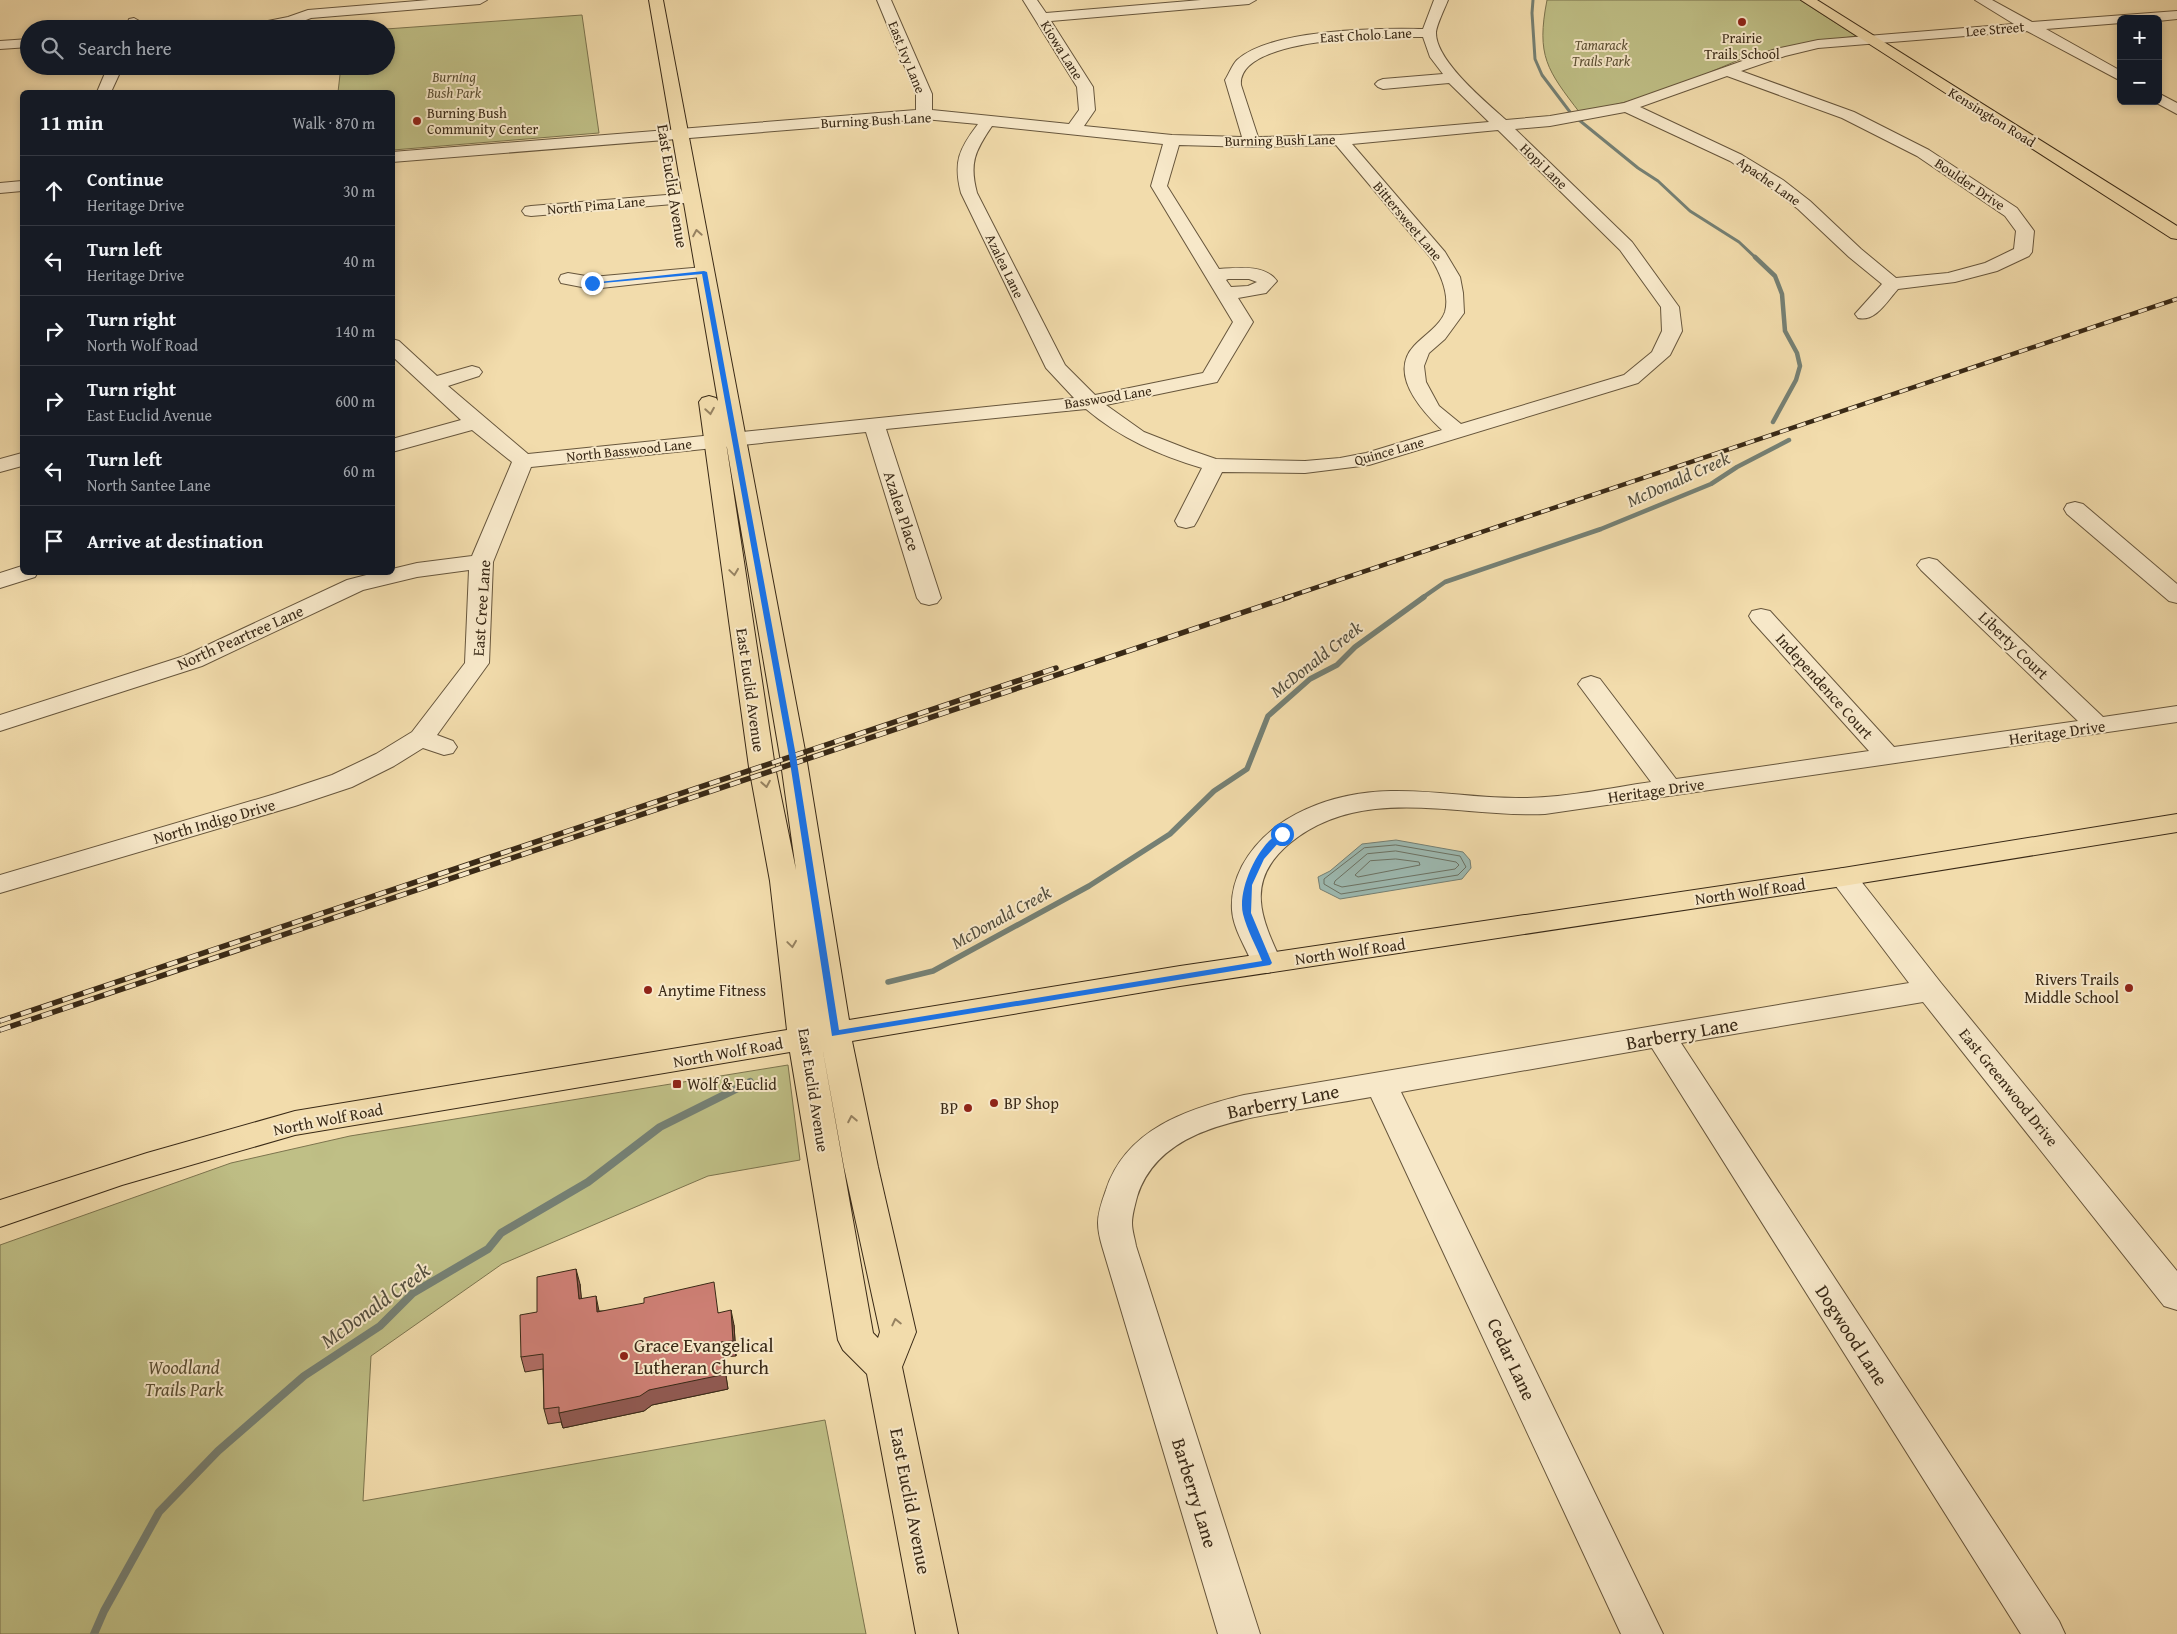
<!DOCTYPE html>
<meta charset="utf-8">
<style>
:root{--surface:#171b24;--page:#20242c;--text:#f1f3f6;--muted:#9ea1a6;--line:#363941}
body{margin:0;font-family:"Gentium Book Plus",serif;background:var(--page);color:var(--text)}
.controls{position:absolute;right:15px;top:15px;display:grid;overflow:hidden;border-radius:8px;box-shadow:0 2px 8px #0003}
.controls button{width:45px;height:45px;display:grid;place-items:center;padding:0;border:0;border-bottom:1px solid var(--line);background:var(--surface);color:var(--text);font:25px sans-serif}
.stop{position:absolute;width:15px;height:15px;margin:-11px;border:4px solid #1a73e8;border-radius:50%;background:#fff}
.stop.end{background:#1a73e8;border-color:#fff;box-shadow:0 1px 5px #0008}
.list{margin:0;padding:0;list-style:none}
h2{display:flex;justify-content:space-between;align-items:center;height:65px;margin:0;padding:0 20px;font-size:21px}
h2 small{font-size:16px;font-weight:400;color:var(--muted)}
.list li{display:grid;grid-template-columns:32px 1fr auto;gap:15px;align-items:center;box-sizing:border-box;height:70px;padding:0 20px;border-top:1px solid var(--line)}
.list b{display:block;font-size:19px;white-space:nowrap}
.list p{margin:0;font-size:16px;white-space:nowrap;color:var(--muted)}
.list em{font-size:16px;font-style:normal;color:var(--muted)}
.icon{flex:none;width:28px;height:28px;fill:none;stroke:currentColor;stroke-width:2;stroke-linecap:round;stroke-linejoin:round}
.map{position:relative;flex:none;width:2177px;height:1634px;overflow:hidden}
.search{position:absolute;background:var(--surface);box-shadow:0 2px 8px #0003;left:20px;top:20px;width:375px;height:55px;display:flex;align-items:center;gap:12px;box-sizing:border-box;padding:0 18px;border-radius:28px;color:var(--muted);font-size:19px}
.panel{position:absolute;background:var(--surface);box-shadow:0 2px 8px #0003;left:20px;top:90px;width:375px;height:485px;border-radius:8px}
.map>svg:first-child{display:block}
.green{fill:#bfbf86;stroke:#7c744e}
.water{fill:#9dbab2;stroke:#758074}
.lines{fill:none;stroke-linecap:round;stroke-linejoin:round}
.shore{stroke:#6b7264;stroke-width:1}
.stream-far3{stroke:#758074;stroke-width:3}
.stream-far2{stroke:#758074;stroke-width:4.5}
.stream-far1{stroke:#758074;stroke-width:5.5}
.stream{stroke:#758074;stroke-width:8}
.minor-casing{stroke:#67563c;stroke-width:2}
.major-casing{stroke:#392916;stroke-width:2}
.minor{fill:#f7e8c9;fill-rule:evenodd}
.major{fill:#f2dcac;fill-rule:evenodd}
.rail-far1-casing{stroke:#392916;stroke-width:4.5}
.rail-casing{stroke:#392916;stroke-width:5.5}
.rail-far1{stroke:#f7e8c9;stroke-width:3;stroke-dasharray:9;stroke-linecap:butt}
.rail{stroke:#f7e8c9;stroke-width:4;stroke-dasharray:11;stroke-linecap:butt}
.wall{fill:#b06d64;stroke:#392916}
.shaded-wall{fill:#905951;stroke:#392916}
.building{fill:#cd7f74;stroke:#392916}
.oneway{stroke:#968261}
.route{fill:#1a73e8}
.poi-dot{fill:#8f2418;stroke:#f7e8c9;stroke-width:2}
.labels{text-anchor:middle;dominant-baseline:central;stroke-width:4;stroke-linejoin:round;paint-order:stroke}
.far-street-label{font-size:14px;fill:#392916;stroke:#f7e8c9}
.far-poi-label{font-size:14px;fill:#392916;stroke:#f7e8c9}
.far-park-label{font-size:14px;font-style:italic;fill:#5a4e32;stroke:#f7e8c9}
.street-label{font-size:16px;fill:#392916;stroke:#f7e8c9}
.poi-label{font-size:16px;fill:#392916;stroke:#f7e8c9;text-anchor:start}
.water-label{font-size:18px;font-style:italic;fill:#524d3d;stroke:#f7e8c9}
.near-street-label{font-size:19px;fill:#392916;stroke:#f7e8c9}
.near-poi-label{font-size:19px;fill:#392916;stroke:#f7e8c9;text-anchor:start}
.near-park-label{font-size:19px;font-style:italic;fill:#5a4e32;stroke:#f7e8c9}
.near-water-label{font-size:21px;font-style:italic;fill:#524d3d;stroke:#f7e8c9}
</style>
<div class="map">
<svg width="2177" height="1634" viewBox="0 0 2177 1634">
<rect width="100%" height="100%" fill="#f2dcac"/>
<filter id="stains"><feTurbulence type="fractalNoise" baseFrequency=".004" numOctaves="4"/><feColorMatrix values="0 0 0 0 .2 0 0 0 0 .09 0 0 0 0 .02 0 0 0 .5 -.17"/></filter>
<radialGradient id="worn" r=".72"><stop offset=".6" stop-color="#630" stop-opacity="0"/><stop offset="1" stop-color="#630" stop-opacity=".3"/></radialGradient>
<g class="green">
<path d="M1547 0H1800L1856 36 1775 49 1741 59 1687 82 1626 102 1580 113C1547 70 1536 56 1547 0Z"/>
<polygon points="582,15 599,133 393,150 392,92 338,92 341,66 386,66 386,29"/>
<polygon points="788,1065 800,1160 708,1176 502,1264 371,1356 363,1501 825,1420 866,1634 0,1634 0,1245 231,1163 350,1136"/>
</g>
<polygon class="water" points="1396,840 1463,852 1470,860 1471,868 1462,879 1340,899 1320,889 1318,877 1330,871 1362,844"/>
<g class="lines">
<g class="shore">
<polygon points="1396,845 1460,856 1466,867 1458,875 1341,894 1324,884 1324,879 1364,848"/>
<polygon points="1396,851 1456,862 1459,865 1455,869 1342,887 1334,884 1335,881 1367,854"/>
<polygon points="1396,859 1419,862 1420,865 1358,877 1355,875 1370,861"/>
</g>
<g class="stream-far3">
<polyline points="1533,0 1532,13 1535,59 1542,75 1570,112"/>
<polyline points="1579,120 1638,168 1658,181 1690,211 1739,242 1757,259"/>
</g>
<g class="stream-far2">
<polyline points="1755,257 1775,276 1782,294 1785,331 1797,353 1800,366 1796,380 1773,422"/>
<polyline points="1422,598 1445,582 1601,529 1711,484 1737,467 1789,440"/>
</g>
<polyline class="stream-far1" points="888,982 933,971 1089,886 1170,834 1214,791 1247,769 1268,716 1310,679 1337,665 1355,647 1424,597"/>
<polyline class="stream" points="94,1634 104,1611 159,1512 218,1451 304,1376 380,1326 413,1293 488,1249 501,1233 588,1182 660,1127 750,1082"/>
<defs>
<g id="minor">
<path d="M429 0H487L480 4 311 18C288 28 266 29 241 29L243 26 288 17 308 10Z"/>
<path d="M877 0H891L932 94V110L1069 124 1079 110 1077 87 1023 0H1037L1046 13 1201 0H1256L1249 4 1051 21 1093 87 1095 110 1084 126 1172 135 1242 137 1225 80C1229 74 1232 65 1237 60 1271 29 1378 28 1423 29L1434 0H1448C1445 8 1436 26 1436 33 1436 61 1486 102 1506 120L1550 116 1624 103 1776 49 1818 40 2014 24 1975 0H1992L2032 22 2177 11V19L2158 21V19H2121V23L2046 29 2121 71V81L2027 31 1818 48 1785 56 1741 71 1854 112 1929 150 2017 208 2034 231 2032 252 2029 256 1997 271 1955 282 1898 289C1887 301 1876 322 1858 318L1855 314 1882 284 1849 257 1798 209 1771 188 1730 161 1625 112 1550 126 1515 129 1632 242 1679 307 1682 331 1670 355 1638 383 1369 465 1305 473 1222 472 1197 521 1194 526 1186 528 1178 526 1175 521 1202 468C1159 455 1120 438 1086 409L886 429 941 598 937 603 929 605 921 603 917 598 866 432 531 467 493 562 489 663 437 735 453 741 457 747 453 753 444 755 423 748 394 766 352 787 295 806 0 893V875L275 794 332 775 376 754 412 732 465 663 469 570 417 577 363 590 202 666 0 731V715L184 656 347 580 378 572H392V569L417 563 472 556 512 462 472 430 392 452V439L461 420 392 356V339L399 341 437 376 472 366 479 368 482 372 479 376 448 386 528 454 1074 398 1046 368 961 193C953 162 959 149 978 124L924 119 392 162V152L916 110V94ZM1383 37H1423L1430 57 1443 74 1383 79 1378 81 1375 84 1378 87 1383 89 1449 83 1489 122 1340 135 1258 137 1241 85C1237 42 1356 38 1383 37ZM1727 76 1842 118 1917 156 2005 216 2016 231 2014 249 1985 263 1948 273 1896 278 1861 249 1810 201 1783 180 1742 155 1640 107ZM992 126 1163 144 1151 186 1233 322 1203 373 1095 395 1065 365 977 193C969 163 975 151 992 126ZM1498 130 1620 250 1661 307 1662 331 1652 352 1624 375 1461 424 1439 406 1426 382 1424 366 1429 353 1445 339 1464 313 1463 293 1460 277 1445 252 1352 144ZM1179 145 1252 147 1336 145 1431 258C1440 273 1450 294 1445 312 1440 326 1423 336 1414 346 1388 374 1422 411 1442 430L1366 453 1340 458 1305 461 1216 459 1190 450 1144 432 1106 405 1217 382 1253 322 1238 298 1266 293 1277 281C1265 264 1237 268 1219 269L1167 186ZM1228 279H1249L1257 282 1248 286 1231 287 1226 280Z"/>
<polygon points="134,18 141,22 139,29 125,29 129,19"/>
<polygon points="29,39 29,47 0,49 0,41"/>
<polygon points="108,66 123,66 111,92 97,92"/>
<polygon points="2158,93 2177,103 2177,114 2153,101 2158,101"/>
<polygon points="22,181 22,191 0,193 0,183"/>
<polygon points="691,193 697,194 700,198 697,202 531,216 525,215 522,211 525,207 531,206"/>
<polygon points="704,267 710,268 713,272 710,276 592,289 561,283 559,279 561,275 568,273 592,277"/>
<polygon points="22,453 22,466 0,472 0,459"/>
<polygon points="2075,502 2083,504 2177,584 2177,603 2169,601 2067,514 2064,509 2067,504"/>
<path d="M1929 558 1937 560 2103 717 2177 706V722L1545 814C1460 818 1363 783 1290 843 1244 881 1261 918 1282 963L1278 970 1267 973 1256 970 1252 963C1245 946 1233 928 1232 910 1231 894 1235 880 1242 866 1270 814 1334 792 1391 791 1436 790 1481 799 1527 798 1568 797 1610 788 1651 782L1578 684 1582 679 1591 676 1600 679 1676 779 1869 751 1752 621 1749 616 1752 611 1761 609 1770 611 1894 747 2078 721 1921 570 1917 565 1921 560Z"/>
<polygon points="22,566 22,572 38,572 35,577 0,588 0,573"/>
<path d="M1843 868 1853 871 1941 983 2177 1271V1310L2164 1306 1923 1002 1681 1043 2059 1621 2065 1634H2021L1652 1048 1401 1092 1663 1634H1621L1371 1097C1344 1102 1316 1106 1288 1111 1231 1121 1157 1133 1137 1197 1135 1205 1132 1215 1132 1223 1132 1231 1135 1239 1136 1246L1260 1634H1218L1102 1246C1100 1239 1098 1231 1098 1223 1098 1212 1102 1201 1106 1190 1126 1129 1187 1109 1244 1095L1909 983 1829 877 1833 871Z"/>
</g>
<g id="major">
<path d="M649 0H663L806 756 849 1020 1180 966 1843 868 2177 814V832L1843 886 1180 986 852 1041 878 1167 916 1332 902 1367 958 1634H916L867 1374 843 1350 838 1340 790 1052 295 1135 122 1185 0 1227V1200L147 1153 295 1111 787 1030 770 881 749 767 699 402 702 398 709 396 716 398 718 401ZM725 436 780 756 796 870 775 767ZM822 1046 844 1167 880 1332 878 1338 873 1333Z"/>
<polygon points="1801,0 1817,0 2177,226 2177,239 2171,238"/>
</g>
</defs>
<use href="#minor" class="minor-casing"/>
<use href="#major" class="major-casing"/>
<use href="#minor" class="minor"/>
<use href="#major" class="major"/>
<defs>
<polyline id="rail-far1" points="1285,598 2177,299"/>
<g id="rail">
<polyline points="0,1021 1056,668"/>
<polyline points="0,1030 1289,597"/>
</g>
</defs>
<use href="#rail-far1" class="rail-far1-casing"/>
<use href="#rail" class="rail-casing"/>
<use href="#rail-far1" class="rail-far1"/>
<use href="#rail" class="rail"/>
</g>
<polygon class="wall" points="580,1284 581,1298 599,1311 719,1313 734,1325 736,1356 723,1357 728,1389 652,1405 644,1411 563,1428 561,1422 548,1424 544,1409 543,1369 525,1372 521,1357 537,1312"/>
<g class="shaded-wall">
<polygon points="576,1269 580,1284 583,1314 579,1299"/>
<polygon points="596,1296 599,1311 600,1326 597,1312"/>
<polygon points="731,1310 734,1325 736,1356 733,1341"/>
<polygon points="721,1342 728,1389 652,1405 644,1411 563,1428 559,1413 649,1390"/>
</g>
<polygon class="building" points="576,1269 579,1299 596,1296 597,1312 644,1303 644,1298 714,1282 718,1313 731,1310 733,1341 721,1342 726,1374 649,1390 640,1396 559,1413 559,1407 544,1409 543,1354 521,1357 520,1315 537,1312 537,1277"/>
<defs><path id="oneway-chevron" d="M-2-3.5L2.5 0L-2 3.5" fill="none" stroke-width="1.6" stroke-linecap="round" stroke-linejoin="round" transform="scale(1.25)"/></defs>
<g class="oneway">
<use href="#oneway-chevron" transform="translate(697 233) rotate(-100)"/>
<use href="#oneway-chevron" transform="translate(710 411) rotate(81)"/>
<use href="#oneway-chevron" transform="translate(734 572) rotate(82)"/>
<use href="#oneway-chevron" transform="translate(766 784) rotate(80)"/>
<use href="#oneway-chevron" transform="translate(792 944) rotate(82)"/>
<use href="#oneway-chevron" transform="translate(852 1119) rotate(-101)"/>
<use href="#oneway-chevron" transform="translate(896 1322) rotate(-103)"/>
</g>
<path class="route" d="M704 271 707 272 796 756 839 1030 1262 961C1256 946 1247 930 1243 914 1237 890 1259 841 1282 832L1286 834 1264 859 1252 885 1251 913 1272 963 1270 965 832 1036 789 756 702 274 592 284 589 283Z"/>
<g class="poi-dot">
<circle cx="1742" cy="22" r="5"/>
<circle cx="417" cy="121" r="5"/>
<circle cx="2129" cy="988" r="5"/>
<circle cx="648" cy="990" r="5"/>
<rect x="672" y="1079" width="10" height="10" rx="2.5"/>
<circle cx="994" cy="1103" r="5"/>
<circle cx="968" cy="1108" r="5"/>
<circle cx="624" cy="1356" r="5"/>
</g>
<g class="labels">
<g class="far-street-label">
<text transform="translate(1995 29) rotate(-5)">Lee Street</text>
<text transform="translate(1366 35) rotate(-3)">East Cholo Lane</text>
<text transform="translate(1062 50) rotate(58)">Kiowa Lane</text>
<text transform="translate(907 57) rotate(68)">East Ivy Lane</text>
<text transform="translate(1992 117) rotate(32)">Kensington Road</text>
<text transform="translate(876 120) rotate(-3)">Burning Bush Lane</text>
<text transform="translate(1280 140) rotate(-1)">Burning Bush Lane</text>
<text transform="translate(1544 166) rotate(44)">Hopi Lane</text>
<text transform="translate(1769 181) rotate(35)">Apache Lane</text>
<text transform="translate(1970 184) rotate(34)">Boulder Drive</text>
<text transform="translate(596 205) rotate(-5)">North Pima Lane</text>
<text transform="translate(1408 221) rotate(50)">Bittersweet Lane</text>
<text transform="translate(1005 266) rotate(64)">Azalea Lane</text>
<text transform="translate(1108 397) rotate(-9)">Basswood Lane</text>
<text transform="translate(629 450) rotate(-6)">North Basswood Lane</text>
<text transform="translate(1389 451) rotate(-16)">Quince Lane</text>
</g>
<g class="far-poi-label">
<text x="1742" y="38">Prairie<tspan x="1742" dy="16">Trails School</tspan></text>
<text x="427" y="113" text-anchor="start">Burning Bush<tspan x="427" dy="16">Community Center</tspan></text>
</g>
<g class="far-park-label">
<text x="1601" y="45">Tamarack<tspan x="1601" dy="16">Trails Park</tspan></text>
<text x="454" y="77">Burning<tspan x="454" dy="16">Bush Park</tspan></text>
</g>
<g class="street-label">
<text transform="translate(673 186) rotate(81)">East Euclid Avenue</text>
<text transform="translate(902 511) rotate(72)">Azalea Place</text>
<text transform="translate(481 608) rotate(-86)">East Cree Lane</text>
<text transform="translate(240 637) rotate(-24)">North Peartree Lane</text>
<text transform="translate(2014 645) rotate(44)">Liberty Court</text>
<text transform="translate(1825 686) rotate(48)">Independence Court</text>
<text transform="translate(751 690) rotate(82)">East Euclid Avenue</text>
<text transform="translate(2057 732) rotate(-8)">Heritage Drive</text>
<text transform="translate(1656 790) rotate(-8)">Heritage Drive</text>
<text transform="translate(214 821) rotate(-16)">North Indigo Drive</text>
<text transform="translate(1750 891) rotate(-8)">North Wolf Road</text>
<text transform="translate(1350 951) rotate(-8)">North Wolf Road</text>
<text transform="translate(728 1052) rotate(-10)">North Wolf Road</text>
<text transform="translate(2009 1087) rotate(51)">East Greenwood Drive</text>
<text transform="translate(814 1090) rotate(81)">East Euclid Avenue</text>
<text transform="translate(328 1119) rotate(-11)">North Wolf Road</text>
</g>
<g class="poi-label">
<text x="2119" y="979" text-anchor="end">Rivers Trails<tspan x="2119" dy="18">Middle School</tspan></text>
<text x="658" y="990">Anytime Fitness</text>
<text x="687" y="1084">Wolf &amp; Euclid</text>
<text x="1004" y="1103">BP Shop</text>
<text x="958" y="1108" text-anchor="end">BP</text>
</g>
<g class="water-label">
<text transform="translate(1678 479) rotate(-24)">McDonald Creek</text>
<text transform="translate(1316 659) rotate(-38)">McDonald Creek</text>
<text transform="translate(1001 917) rotate(-29)">McDonald Creek</text>
</g>
<g class="near-street-label">
<text transform="translate(1682 1033) rotate(-10)">Barberry Lane</text>
<text transform="translate(1283 1101) rotate(-11)">Barberry Lane</text>
<text transform="translate(1852 1335) rotate(57)">Dogwood Lane</text>
<text transform="translate(1512 1359) rotate(65)">Cedar Lane</text>
<text transform="translate(1195 1493) rotate(73)">Barberry Lane</text>
<text transform="translate(911 1501) rotate(79)">East Euclid Avenue</text>
</g>
<g class="near-poi-label">
<text x="634" y="1345">Grace Evangelical<tspan x="634" dy="22">Lutheran Church</tspan></text>
</g>
<g class="near-park-label">
<text x="184" y="1367">Woodland<tspan x="184" dy="22">Trails Park</tspan></text>
</g>
<g class="near-water-label">
<text transform="translate(375 1305) rotate(-36)">McDonald Creek</text>
</g>
</g>
<rect width="100%" height="100%" filter="url(#stains)"/>
<rect width="100%" height="100%" fill="url(#worn)"/>
</svg>
<div class="controls">
<button>+</button>
<button>−</button>
</div>
<div class="stop" style="left:1282px;top:834px"></div>
<div class="stop end" style="left:592px;top:283px"></div>
<div class="search"><svg class="icon" aria-label="search" viewBox="0 0 24 24"><circle cx="10" cy="10" r="6"/><path d="M15 15l6 6"/></svg>Search here</div>
<section class="panel">
<h2>11 min<small>Walk · 870 m</small></h2>
<ul class="list">
<li><svg class="icon" aria-label="ahead" viewBox="0 0 24 24"><path d="M12 20V5M6 11l6-6 6 6"/></svg><div><b>Continue</b><p>Heritage Drive</p></div><em>30 m</em></li>
<li><svg class="icon" aria-label="left" viewBox="0 0 24 24"><path d="M17 20v-9H6M10 6l-5 5 5 5"/></svg><div><b>Turn left</b><p>Heritage Drive</p></div><em>40 m</em></li>
<li><svg class="icon" aria-label="right" viewBox="0 0 24 24"><path d="M7 20v-9h11M14 6l5 5-5 5"/></svg><div><b>Turn right</b><p>North Wolf Road</p></div><em>140 m</em></li>
<li><svg class="icon" aria-label="right" viewBox="0 0 24 24"><path d="M7 20v-9h11M14 6l5 5-5 5"/></svg><div><b>Turn right</b><p>East Euclid Avenue</p></div><em>600 m</em></li>
<li><svg class="icon" aria-label="left" viewBox="0 0 24 24"><path d="M17 20v-9H6M10 6l-5 5 5 5"/></svg><div><b>Turn left</b><p>North Santee Lane</p></div><em>60 m</em></li>
<li><svg class="icon" aria-label="arrive" viewBox="0 0 24 24"><path d="M6 21V4h12l-3 4 3 4H6"/></svg><div><b>Arrive at destination</b></div></li>
</ul>
</section>
</div>
